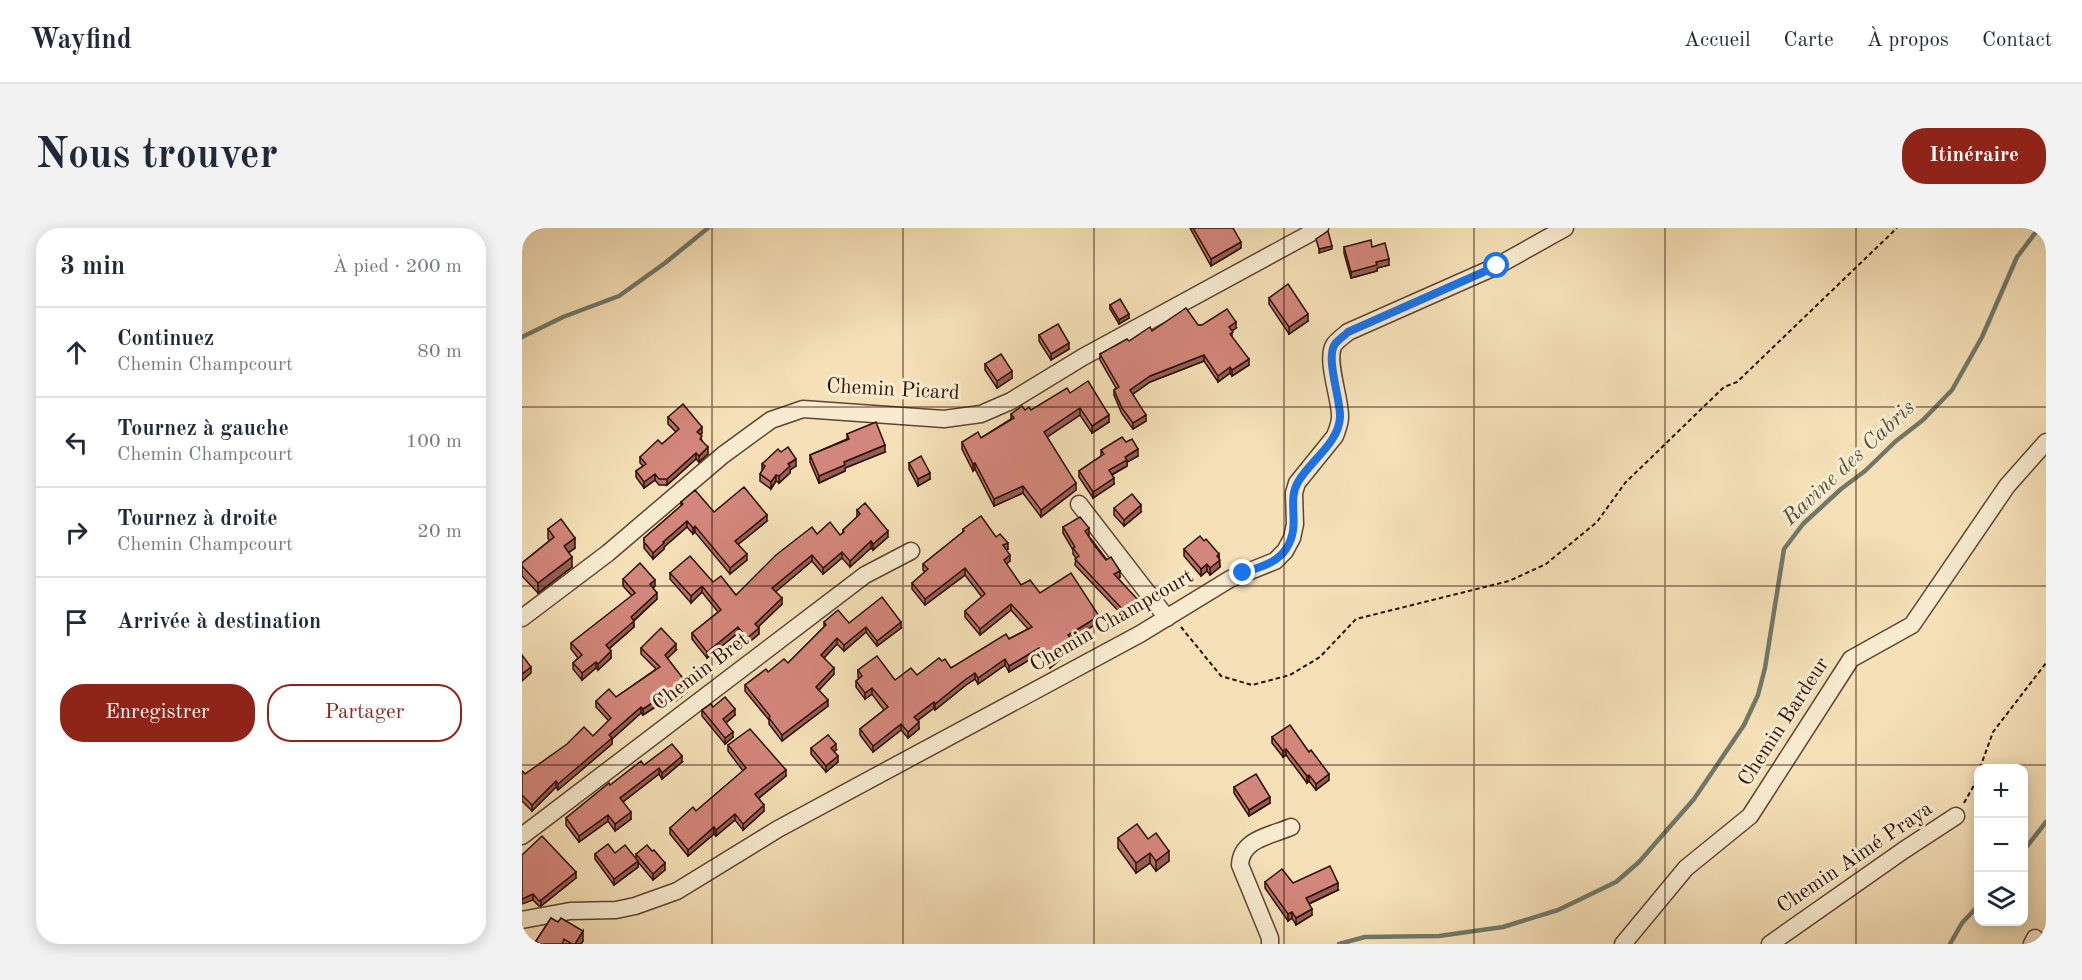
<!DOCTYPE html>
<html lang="fr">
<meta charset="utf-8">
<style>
:root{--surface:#fff;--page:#f2f2f3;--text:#1f2937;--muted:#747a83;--line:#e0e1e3;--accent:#8f2418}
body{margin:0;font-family:"Old Standard TT",serif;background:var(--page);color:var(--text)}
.controls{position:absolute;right:18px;bottom:18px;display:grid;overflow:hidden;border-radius:12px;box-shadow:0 3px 15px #0003}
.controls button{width:54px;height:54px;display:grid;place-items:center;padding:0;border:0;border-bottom:2px solid var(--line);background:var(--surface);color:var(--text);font:30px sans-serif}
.stop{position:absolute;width:18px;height:18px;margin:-14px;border:4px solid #1a73e8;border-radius:50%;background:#fff}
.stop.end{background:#1a73e8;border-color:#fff;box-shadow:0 2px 6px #0008}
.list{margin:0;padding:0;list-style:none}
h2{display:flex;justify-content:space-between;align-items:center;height:78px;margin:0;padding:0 24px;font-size:26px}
h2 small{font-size:20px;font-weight:400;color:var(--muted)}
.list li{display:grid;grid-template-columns:39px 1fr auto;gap:18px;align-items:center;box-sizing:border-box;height:90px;padding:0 24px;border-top:2px solid var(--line)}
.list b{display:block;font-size:22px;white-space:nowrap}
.list p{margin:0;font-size:20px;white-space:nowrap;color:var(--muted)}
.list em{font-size:20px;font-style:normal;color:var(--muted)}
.actions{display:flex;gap:12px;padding:18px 24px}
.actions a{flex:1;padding:14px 0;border:2px solid var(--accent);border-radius:24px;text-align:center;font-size:21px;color:var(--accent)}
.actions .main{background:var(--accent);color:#fff}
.icon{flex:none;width:33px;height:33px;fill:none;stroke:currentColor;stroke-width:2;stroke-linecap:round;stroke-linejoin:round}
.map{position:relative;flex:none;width:1524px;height:716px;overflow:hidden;border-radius:24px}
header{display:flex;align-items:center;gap:36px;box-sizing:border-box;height:84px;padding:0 30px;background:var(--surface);border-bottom:2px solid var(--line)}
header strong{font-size:28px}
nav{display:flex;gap:33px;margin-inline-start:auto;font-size:21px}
.intro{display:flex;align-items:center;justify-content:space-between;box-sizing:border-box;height:144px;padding:0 36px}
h1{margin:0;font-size:42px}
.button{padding:15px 27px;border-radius:24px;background:var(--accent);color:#fff;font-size:21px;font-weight:700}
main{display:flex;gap:36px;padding:0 36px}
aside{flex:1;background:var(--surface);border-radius:24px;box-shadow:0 3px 15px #0003}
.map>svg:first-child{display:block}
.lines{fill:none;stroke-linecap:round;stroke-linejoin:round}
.stream{stroke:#707869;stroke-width:4.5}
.minor-casing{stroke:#604432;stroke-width:19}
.path{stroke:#2e1005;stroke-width:2;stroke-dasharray:4.5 3;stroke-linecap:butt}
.minor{stroke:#f8ebd0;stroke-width:16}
.wall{fill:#b5736a;stroke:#2e1005;stroke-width:1.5}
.shaded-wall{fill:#945e56;stroke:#2e1005;stroke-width:1.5}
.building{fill:#d3867b;stroke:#2e1005;stroke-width:1.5}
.route{stroke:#1a73e8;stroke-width:8}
.grid{fill:none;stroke:#2e1005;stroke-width:1.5;stroke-opacity:0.55}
.labels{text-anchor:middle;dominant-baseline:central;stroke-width:6;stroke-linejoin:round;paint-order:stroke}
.street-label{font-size:21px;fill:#2e1005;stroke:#f8ebd0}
.water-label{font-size:22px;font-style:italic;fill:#544d3f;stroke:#f8ebd0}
</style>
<header>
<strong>Wayfind</strong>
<nav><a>Accueil</a><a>Carte</a><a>À propos</a><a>Contact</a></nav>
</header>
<div class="intro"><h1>Nous trouver</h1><a class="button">Itinéraire</a></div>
<main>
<aside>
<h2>3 min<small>À pied · 200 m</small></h2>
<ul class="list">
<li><svg class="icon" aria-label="ahead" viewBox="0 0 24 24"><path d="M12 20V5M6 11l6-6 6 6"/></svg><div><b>Continuez</b><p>Chemin Champcourt</p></div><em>80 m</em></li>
<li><svg class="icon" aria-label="left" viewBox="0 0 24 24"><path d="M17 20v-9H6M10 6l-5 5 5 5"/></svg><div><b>Tournez à gauche</b><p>Chemin Champcourt</p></div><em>100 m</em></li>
<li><svg class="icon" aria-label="right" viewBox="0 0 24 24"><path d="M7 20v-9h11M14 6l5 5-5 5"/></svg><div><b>Tournez à droite</b><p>Chemin Champcourt</p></div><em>20 m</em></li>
<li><svg class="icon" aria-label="arrive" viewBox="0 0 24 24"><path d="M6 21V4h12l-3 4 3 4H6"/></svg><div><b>Arrivée à destination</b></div></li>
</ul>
<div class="actions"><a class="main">Enregistrer</a><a>Partager</a></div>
</aside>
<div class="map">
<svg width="1524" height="716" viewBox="0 0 1524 716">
<rect width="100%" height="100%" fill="#f5e0b7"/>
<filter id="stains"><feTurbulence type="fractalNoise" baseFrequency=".00333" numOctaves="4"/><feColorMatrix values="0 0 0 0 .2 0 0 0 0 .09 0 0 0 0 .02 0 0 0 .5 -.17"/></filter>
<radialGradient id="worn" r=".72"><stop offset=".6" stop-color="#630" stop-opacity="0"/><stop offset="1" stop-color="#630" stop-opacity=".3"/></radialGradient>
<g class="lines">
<g class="stream">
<polyline points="0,109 41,89 97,68 143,35 186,0"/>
<polyline points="1502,622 1524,594"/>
<polyline points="817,716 843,709 917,708 981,699 1036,682 1094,654 1117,634 1172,571 1222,497 1236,467 1243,440 1262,321 1281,296 1319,261 1343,243 1374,213 1401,192 1430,162 1460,109 1495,29 1517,0"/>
<polyline points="1428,716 1440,695 1456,678"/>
</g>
<defs>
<g id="minor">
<polyline points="557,276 645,390"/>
<polyline points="0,390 86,325 201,227 249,192 281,181 422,191 459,186 489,173 561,129 798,0"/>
<polyline points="0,608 343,347 389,323"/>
<path d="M0 692 48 683 94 682 113 678 155 663 256 601 618 406 708 351 753 333 763 323 770 310 773 296 772 265 775 255 813 208C815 202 818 196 818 189 819 172 803 132 812 117 815 112 822 108 826 104L975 38 1043 0"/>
<path d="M748 716V710L718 637C719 611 748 608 769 599"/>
<polyline points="1101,716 1164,640 1228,588 1329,431 1390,397 1485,258 1524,214"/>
<polyline points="1248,716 1382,622 1434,588"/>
<polyline points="1510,716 1513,710"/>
</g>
</defs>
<use href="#minor" class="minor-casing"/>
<g class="path">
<polyline points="659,399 699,448 730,457 768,447 798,429 834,391 987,353 1024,336 1075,294 1103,255 1202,159 1215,154 1375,0"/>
<polyline points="1458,540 1471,504 1524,435"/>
<polyline points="1442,575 1451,559 1456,545"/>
</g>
<use href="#minor" class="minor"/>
</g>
<g class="wall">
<polygon points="668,0 711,0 719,20 689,38"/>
<polygon points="822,19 850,19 867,37 855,40 855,43 829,50 822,25"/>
<polygon points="747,70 786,93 767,106 747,76"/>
<polygon points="588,77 607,90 597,96 588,81"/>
<polygon points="676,97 714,100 710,103 710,110 727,137 710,148 708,145 696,154 682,133 628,154 611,166 624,193 611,201 600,186 592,167 592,162 594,160 578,132 578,126 630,103"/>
<polygon points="517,107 547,121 529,132 517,113"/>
<polygon points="463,136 490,150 475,160 463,142"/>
<polygon points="548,165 587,194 570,205 558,187 525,209 554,262 519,289 501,265 472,278 453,241 451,243 440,221 440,214 459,210 489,191 489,186 503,182 509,182"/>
<polygon points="146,189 180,205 178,207 180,213 186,226 177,234 174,231 145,257 137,257 133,252 122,260 114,249 114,243 121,238 118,235 118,229 140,216 154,204 146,196"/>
<polygon points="325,206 363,224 323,240 323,243 297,255 288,234 288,227 325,211"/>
<polygon points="604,214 616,228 605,234 605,238 590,247 592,256 571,270 557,249 557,243 579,228 579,222"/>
<polygon points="259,224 274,238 268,242 268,245 257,255 254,253 249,261 238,253 238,246 240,243 240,236"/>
<polygon points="387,235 408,251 396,258 387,241"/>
<polygon points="159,274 192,284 245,293 216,316 225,332 208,346 173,304 171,306 165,299 142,319 142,321 131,331 122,320 122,310 159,278"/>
<polygon points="592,280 619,284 602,298 592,287"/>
<polygon points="335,282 366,309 351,322 349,320 328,339 320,330 301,346 290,333 253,364 260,376 236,399 237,406 225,416 216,405 185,430 170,411 170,405 196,384 180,364 169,375 148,351 148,345 191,354 214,367 295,306 318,307 321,305 321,302 335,289"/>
<polygon points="541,299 567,307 566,307 598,349 596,350 617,379 604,391 553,337 554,330 551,326 551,322 541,305"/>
<polygon points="26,301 53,320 46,325 50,339 16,365 0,348 0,335 27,313 26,310"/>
<polygon points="441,301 474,309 486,321 484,322 488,333 484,336 499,357 518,365 577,394 549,412 551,421 528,440 517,426 487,444 483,437 456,456 453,451 444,457 413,482 412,480 395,493 397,501 386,510 379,502 351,524 338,507 338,501 362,482 350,466 343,471 334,459 334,453 337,450 336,449 336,442 373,452 395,447 420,433 429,440 506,401 489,382 458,407 443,389 443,383 460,369 443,347 403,377 390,361 390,355 403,344 401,342 401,336 441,304"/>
<polygon points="662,321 697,330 698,339 688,347 685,343 679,348 662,328"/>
<polygon points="101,351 133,358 131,360 135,371 112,393 112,399 87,421 89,430 76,442 74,440 60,452 51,441 51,435 56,430 49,421 49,415 110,368 101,358"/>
<polygon points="302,394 379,400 355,418 344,404 322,423 315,416 302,430 312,446 297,462 306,478 260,513 247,496 247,492 223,463 223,457 266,435 302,399"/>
<polygon points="119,420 154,422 145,430 166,463 154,473 150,468 121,487 119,485 90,511 90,516 36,562 34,559 10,583 0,573 0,543 3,546 71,508 87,493 74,479 74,473 94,469 134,441 119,426"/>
<polygon points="191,479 213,487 204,495 211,509 203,516 180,488 180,482"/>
<polygon points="750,509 787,524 807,552 794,562 787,553 785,555 764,527 761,529 750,515"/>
<polygon points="206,517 264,548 237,570 242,583 221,602 213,592 194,608 192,606 166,628 148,606 148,600 174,583 221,543 206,523"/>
<polygon points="289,520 314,522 312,523 316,534 304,544 289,526"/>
<polygon points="160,534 140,551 137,546 101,574 109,591 93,603 86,593 57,614 44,597 44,590 122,537"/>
<polygon points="712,559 748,575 727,588 712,565"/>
<polygon points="596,610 626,611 647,633 634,643 628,635 614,645 596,620"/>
<polygon points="73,626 114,632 114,626 143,642 131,652 116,634 116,639 92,657 73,631"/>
<polygon points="0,627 54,650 19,678 17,678 11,672"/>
<polygon points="743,654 771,655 816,662 787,676 790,687 774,697 770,690 766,693 743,660"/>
<polygon points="29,690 61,713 59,716 14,716 14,713"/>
</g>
<g class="shaded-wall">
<polygon points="719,14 719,20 689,38 689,31"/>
<polygon points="810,18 810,21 797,25 797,21"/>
<polygon points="867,31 867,37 855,40 855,43 829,50 829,44 854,34"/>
<polygon points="607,86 607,90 597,96 597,92"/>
<polygon points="786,86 786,93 767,106 767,99"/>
<polygon points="714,94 714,100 707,105 707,99"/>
<polygon points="547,115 547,121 529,132 529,126"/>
<polygon points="682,127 682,133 628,154 608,168 608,162 628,148"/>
<polygon points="727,131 727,137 710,148 710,142"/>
<polygon points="708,139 708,145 696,154 696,148"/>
<polygon points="490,143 490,150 475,160 475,153"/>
<polygon points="558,180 558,187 522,211 522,204"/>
<polygon points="587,187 587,194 570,205 570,198"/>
<polygon points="624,187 624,193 611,201 611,195"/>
<polygon points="180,199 180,205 175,210 175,204"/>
<polygon points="363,217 363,224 323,240 323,243 297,255 297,248 322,234"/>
<polygon points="186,219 186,226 177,234 177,228"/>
<polygon points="616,221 616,228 605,234 605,238 587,248 587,242 603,229"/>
<polygon points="174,225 174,231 145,257 145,251"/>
<polygon points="274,231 274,238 268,242 268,245 257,255 257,248 266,236"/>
<polygon points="453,235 453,241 451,243 451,236"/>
<polygon points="408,245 408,251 396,258 396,251"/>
<polygon points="133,246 133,252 122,260 122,254"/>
<polygon points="254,247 254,253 249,261 249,254"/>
<polygon points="592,250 592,256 571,270 571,264"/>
<polygon points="554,255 554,262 519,289 519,282"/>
<polygon points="501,258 501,265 472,278 472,271"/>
<polygon points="619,277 619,284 602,298 602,292"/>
<polygon points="245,287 245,293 213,319 213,313"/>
<polygon points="165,293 165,299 142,319 142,321 131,331 131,325 141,314"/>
<polygon points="173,298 173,304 171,306 171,300"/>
<polygon points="567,300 567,307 563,309 563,303"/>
<polygon points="366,303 366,309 351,322 351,316"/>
<polygon points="53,310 53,320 42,328 42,318"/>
<polygon points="349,313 349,320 328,339 328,333"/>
<polygon points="486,315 486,321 481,323 481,317"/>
<polygon points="320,324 320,330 301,346 301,340"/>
<polygon points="225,326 225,332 208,346 208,340"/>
<polygon points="697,326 698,339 688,347 688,340"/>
<polygon points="290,327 290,333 250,367 250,360"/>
<polygon points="488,327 488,333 482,338 482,332"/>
<polygon points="50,329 50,339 16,365 16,355"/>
<polygon points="685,336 685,343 679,348 679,341"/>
<polygon points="443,340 443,347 403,377 403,371"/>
<polygon points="598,343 598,349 592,352 592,346"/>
<polygon points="133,352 133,358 128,363 128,356"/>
<polygon points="180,358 180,364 169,375 169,368"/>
<polygon points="135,365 135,371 111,393 112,399 84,423 84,417 109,389"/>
<polygon points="260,370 260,376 233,402 233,396"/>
<polygon points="617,373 617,379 604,391 604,385"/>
<polygon points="489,376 489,382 458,407 458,401"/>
<polygon points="577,388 577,394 546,414 546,407"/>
<polygon points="379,394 379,400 355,418 355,413"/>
<polygon points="216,399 216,405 185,430 185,424"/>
<polygon points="344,399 344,404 322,423 322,417"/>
<polygon points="237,400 237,406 225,416 225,410"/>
<polygon points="315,410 315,416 299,433 299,427"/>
<polygon points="551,414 551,421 528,440 528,433"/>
<polygon points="154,416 154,422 143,433 143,427"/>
<polygon points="517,420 517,426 487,444 487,438"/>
<polygon points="89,423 89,430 76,442 76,436"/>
<polygon points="483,431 483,437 456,456 456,450"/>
<polygon points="74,434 74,440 60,452 60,445"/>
<polygon points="9,439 9,445 0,453 0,446"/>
<polygon points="312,440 312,446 294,465 294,459"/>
<polygon points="453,445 453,451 444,457 413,482 413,476 444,451"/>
<polygon points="166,457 166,463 154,473 154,467"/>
<polygon points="350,460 350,466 343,471 343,465"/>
<polygon points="150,462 150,468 121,487 121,481"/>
<polygon points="306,472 306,478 260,513 260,507"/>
<polygon points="412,474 412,480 392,495 392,489"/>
<polygon points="119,479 119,485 90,511 90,516 36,562 36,556 87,507"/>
<polygon points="213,481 213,487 201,497 201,491"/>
<polygon points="397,494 397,501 386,510 386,504"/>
<polygon points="379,496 379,502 351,524 351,518"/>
<polygon points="211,504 211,509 203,516 203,510"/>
<polygon points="314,516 314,522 309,526 309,520"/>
<polygon points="764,521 764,527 761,529 761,523"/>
<polygon points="160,528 160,534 140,551 140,545"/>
<polygon points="316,528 316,534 304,544 304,538"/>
<polygon points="137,540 137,546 98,576 98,570"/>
<polygon points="264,542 264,548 233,573 233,566"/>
<polygon points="807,546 807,552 794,562 794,556"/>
<polygon points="787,547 787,553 785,555 785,548"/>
<polygon points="34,553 34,559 10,583 10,577"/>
<polygon points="748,569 748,575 727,588 727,582"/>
<polygon points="242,577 242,583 221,602 221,596"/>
<polygon points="109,584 109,591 93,603 93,596"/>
<polygon points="213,586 213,592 194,608 194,602"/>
<polygon points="86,587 86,593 57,614 57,608"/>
<polygon points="192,599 192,606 166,628 166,622"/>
<polygon points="647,623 647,633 634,643 634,633"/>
<polygon points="628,625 628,635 614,645 614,635"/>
<polygon points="116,633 116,639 92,657 92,651"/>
<polygon points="143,635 143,642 131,652 131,646"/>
<polygon points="54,644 54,650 19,678 19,672"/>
<polygon points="816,655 816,662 784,677 784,670"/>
<polygon points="11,666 11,672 0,676 0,671"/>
<polygon points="790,681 790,687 774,697 774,690"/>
<polygon points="770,684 770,690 766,693 766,686"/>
<polygon points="61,703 61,713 59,716 53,716"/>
</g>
<g class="building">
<polygon points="671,0 711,0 719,14 689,31"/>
<polygon points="806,3 810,18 797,21 794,11"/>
<polygon points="849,12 850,19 863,15 867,31 854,34 855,37 829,44 822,19"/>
<polygon points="766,56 786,86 767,99 747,70"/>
<polygon points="598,71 607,86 597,92 588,77"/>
<polygon points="664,80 676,97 680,97 705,81 714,94 707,99 711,104 708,106 727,131 710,142 708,139 696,148 682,127 628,148 608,162 624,187 611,195 600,180 592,162 597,159 578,126 605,111 607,113 628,99 630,103"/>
<polygon points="536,96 547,115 529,126 517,107"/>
<polygon points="479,126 490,143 475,153 463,136"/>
<polygon points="566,153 587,187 570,198 558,180 522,204 554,255 519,282 501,258 472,271 453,235 451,236 440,214 456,204 459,210 492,190 489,186 500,178 503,182 507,179 509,182 545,160 548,165"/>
<polygon points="161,176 180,199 175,204 180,208 178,211 186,219 177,228 174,225 145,251 137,251 133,246 122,254 114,243 124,236 118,229 136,212 140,216 157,201 146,189"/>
<polygon points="354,194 363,217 322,234 323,237 297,248 288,227 327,211 325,206"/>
<polygon points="600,209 604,214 610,211 616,221 603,229 605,232 587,242 592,250 571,264 557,243 582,226 579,222"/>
<polygon points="266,219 274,231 266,236 268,238 257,248 254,247 249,254 238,246 243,238 240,236 256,221 259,224"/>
<polygon points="399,228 408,245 396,251 387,235"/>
<polygon points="222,259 245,287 213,313 225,326 208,340 173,298 171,300 165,293 141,314 142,315 131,325 122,314 122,310 161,276 159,274 173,262 192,284"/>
<polygon points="610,266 619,277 602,292 592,280"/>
<polygon points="343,275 366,303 351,316 349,313 328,333 320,324 301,340 290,327 250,360 260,370 233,396 237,400 225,410 216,399 185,424 170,405 199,382 180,358 169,368 148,345 168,328 191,354 199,348 214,367 254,327 290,299 295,306 308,294 318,307 322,304 321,302 338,286 335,282"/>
<polygon points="459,288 474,309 478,306 486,315 481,317 488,327 482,332 499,357 508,352 518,365 549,345 577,388 546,407 551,414 528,433 517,420 487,438 483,431 456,450 453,445 444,451 413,476 412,474 392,489 397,494 386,504 379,496 351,518 338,501 366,479 350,460 343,465 334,453 340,448 336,442 355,428 373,452 389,440 395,447 417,430 420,433 423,431 429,440 484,406 487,411 510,399 489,376 458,401 443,383 463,366 443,340 403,371 390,355 406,341 401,336 442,303 441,301"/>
<polygon points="558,289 567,300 563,303 573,318 584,332 589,329 598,343 592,346 617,373 604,385 553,331 557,328 551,320 553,319 541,299"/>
<polygon points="39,291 53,310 42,318 50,329 16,355 0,338 0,335 32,309 26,301"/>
<polygon points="678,308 682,313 684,311 697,326 695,328 698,332 688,340 685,336 679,341 662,321"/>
<polygon points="118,335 133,352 128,356 135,365 109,389 112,393 84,417 89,423 76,436 74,434 60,445 51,435 60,427 49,415 113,365 101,351"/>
<polygon points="360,369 379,394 355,413 344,399 322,417 315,410 299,427 312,440 294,459 306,472 260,507 247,490 248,488 223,457 244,441 246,444 262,431 266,435 304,397 302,394 316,382 327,395"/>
<polygon points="139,400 154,416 143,427 166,457 154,467 150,462 121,481 119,479 87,507 90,510 36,556 34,553 10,577 0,567 0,543 3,546 45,516 62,499 71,508 89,490 74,473 87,461 94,469 138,439 119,420"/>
<polygon points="0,427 9,439 0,446"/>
<polygon points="203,469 213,481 201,491 211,504 203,510 180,482 189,476 191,479"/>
<polygon points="768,497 787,524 789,522 807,546 794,556 787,547 785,548 764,521 761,523 750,509"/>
<polygon points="228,501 264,542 233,566 242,577 221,596 213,586 194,602 192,599 166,622 148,600 171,579 174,583 224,540 206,517"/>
<polygon points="306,507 314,516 309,520 316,528 304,538 289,520"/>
<polygon points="150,516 160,528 140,545 137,540 98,570 109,584 93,596 86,587 57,608 44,590 87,555 88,557 119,533 122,537"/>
<polygon points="734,546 748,569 727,582 712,559"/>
<polygon points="615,596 626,611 634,605 647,623 634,633 628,625 614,635 596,610"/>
<polygon points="20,608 54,644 19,672 17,673 11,666 0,671 0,627"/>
<polygon points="86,616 93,625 103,617 116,633 92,651 73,626"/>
<polygon points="125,617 130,623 132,622 143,635 131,646 114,626"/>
<polygon points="808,638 816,655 784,670 790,681 774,690 770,684 766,686 743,654 760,641 771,655"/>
<polygon points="29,690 36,694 39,690 61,703 53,716 50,716 42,711 40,716 18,716 14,713"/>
</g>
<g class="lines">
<path class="route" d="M721 345C737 339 754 336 764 321 780 297 764 274 776 254 788 233 817 215 818 189 819 172 803 130 813 116 816 112 822 108 826 104L975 38"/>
</g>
<path class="grid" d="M190 0V716M381 0V716M572 0V716M762 0V716M952 0V716M1143 0V716M1334 0V716M0 179H1524M0 358H1524M0 537H1524"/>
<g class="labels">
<g class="street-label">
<text transform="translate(371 162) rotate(3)">Chemin Picard</text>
<text transform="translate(590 393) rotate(-30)">Chemin Champcourt</text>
<text transform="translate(179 444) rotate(-37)">Chemin Bret</text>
<text transform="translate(1262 494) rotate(-57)">Chemin Bardeur</text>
<text transform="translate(1333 630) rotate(-34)">Chemin Aimé Praya</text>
</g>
<g class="water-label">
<text transform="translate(1327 235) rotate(-43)">Ravine des Cabris</text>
</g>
</g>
<rect width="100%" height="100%" filter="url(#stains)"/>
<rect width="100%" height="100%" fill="url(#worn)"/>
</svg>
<div class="controls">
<button>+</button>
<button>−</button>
<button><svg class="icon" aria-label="layers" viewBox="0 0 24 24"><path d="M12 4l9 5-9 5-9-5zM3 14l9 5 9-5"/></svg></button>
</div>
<div class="stop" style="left:975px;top:38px"></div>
<div class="stop end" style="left:721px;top:345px"></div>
</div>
</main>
